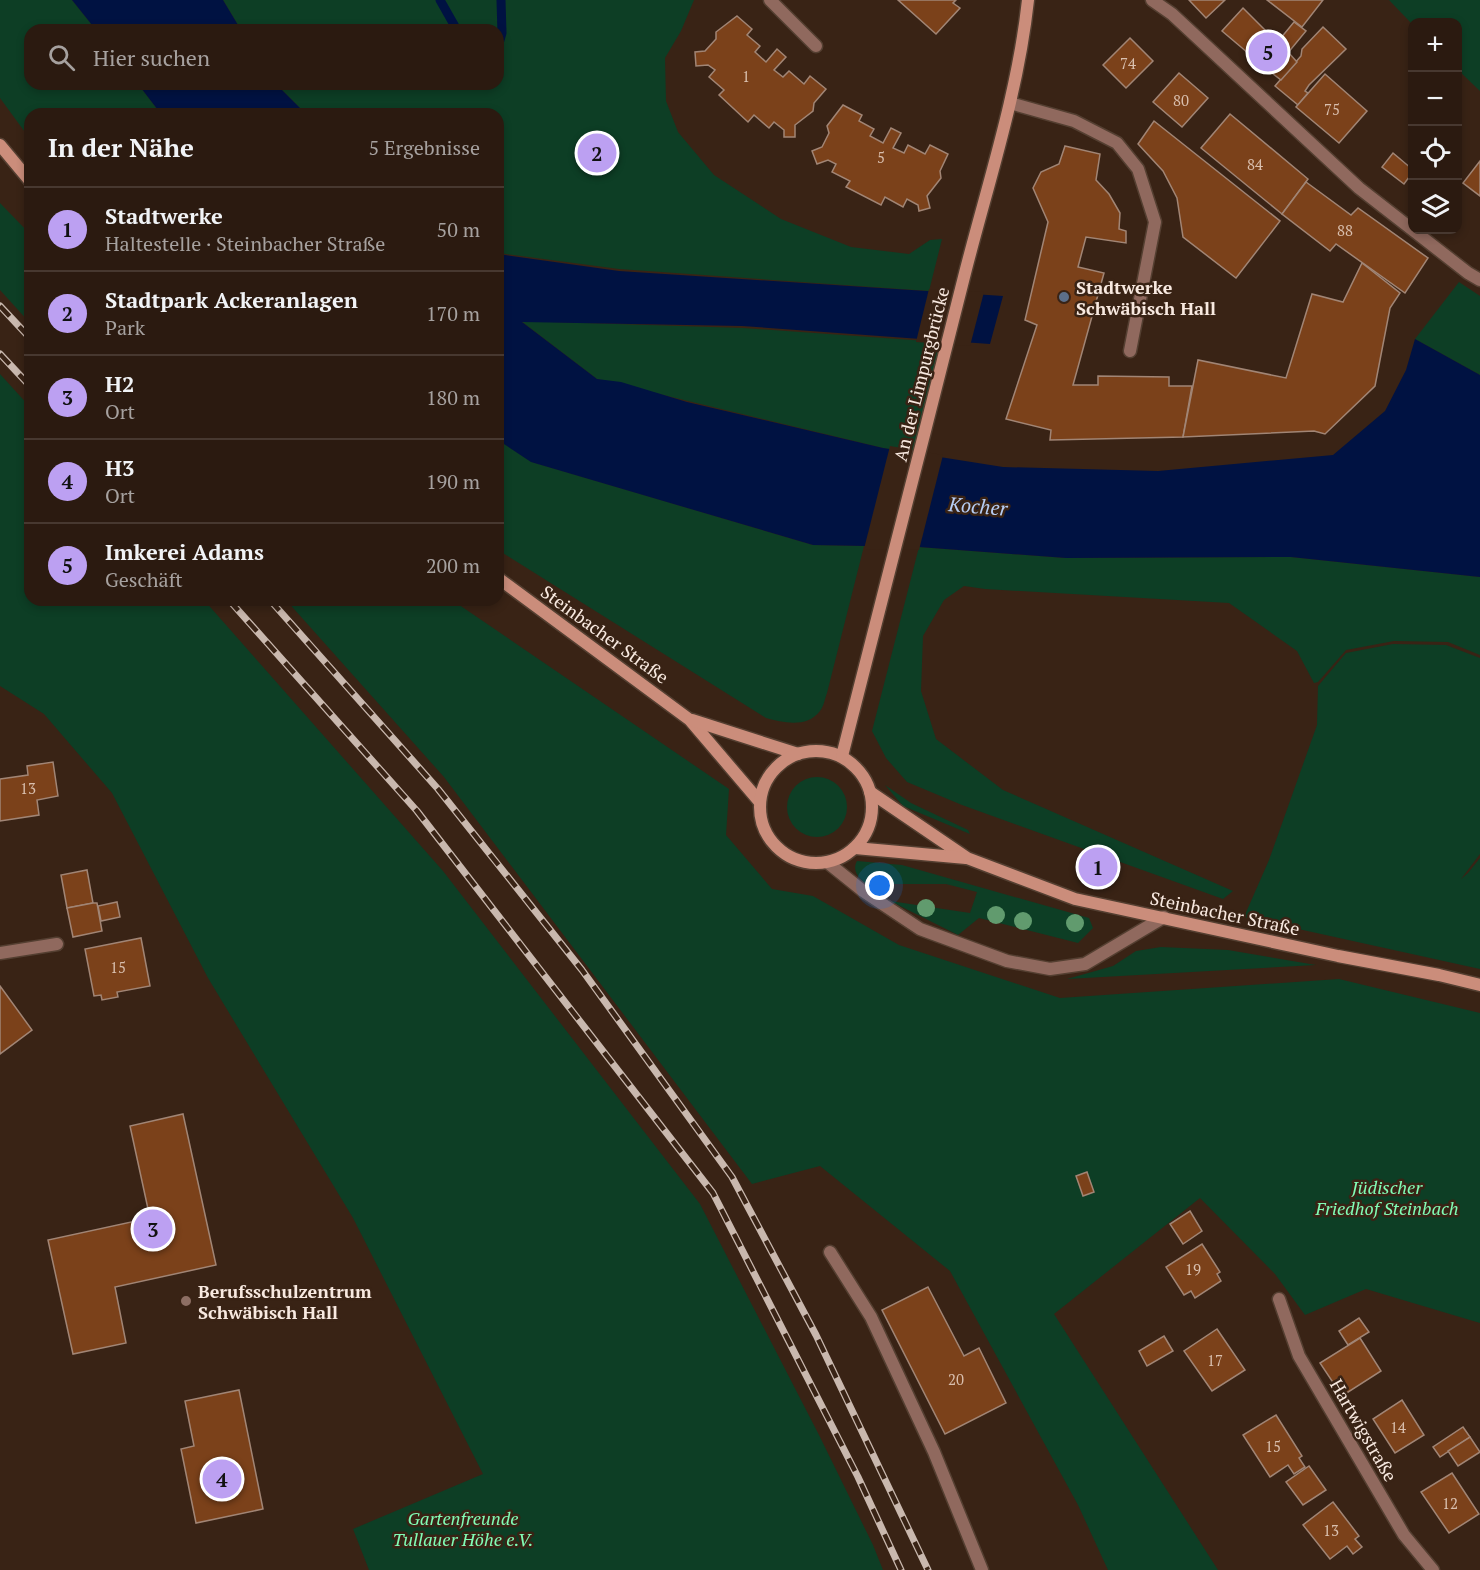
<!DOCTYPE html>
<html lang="de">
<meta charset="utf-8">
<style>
:root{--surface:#2b1a10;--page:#37271e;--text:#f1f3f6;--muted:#a6a19f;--line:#473830;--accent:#bca0f2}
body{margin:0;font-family:"PT Serif",serif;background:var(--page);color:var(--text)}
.controls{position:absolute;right:18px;top:18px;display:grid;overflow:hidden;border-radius:12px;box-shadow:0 3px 9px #0003}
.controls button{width:54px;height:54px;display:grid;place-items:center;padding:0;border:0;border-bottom:2px solid var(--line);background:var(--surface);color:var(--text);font:30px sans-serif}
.you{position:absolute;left:880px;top:886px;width:21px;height:21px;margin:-15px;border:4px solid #fff;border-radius:50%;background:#1a73e8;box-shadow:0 0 0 9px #1a73e833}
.badge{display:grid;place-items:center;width:39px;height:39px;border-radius:50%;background:var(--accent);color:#111;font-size:20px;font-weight:700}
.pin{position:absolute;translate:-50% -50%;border:3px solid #fff;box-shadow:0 2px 6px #0006}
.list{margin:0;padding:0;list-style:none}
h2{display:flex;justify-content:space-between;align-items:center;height:78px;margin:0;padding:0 24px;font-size:26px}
h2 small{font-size:20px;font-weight:400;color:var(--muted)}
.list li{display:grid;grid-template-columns:39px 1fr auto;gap:18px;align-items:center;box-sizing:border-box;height:84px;padding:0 24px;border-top:2px solid var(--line)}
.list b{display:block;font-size:22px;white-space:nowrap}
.list p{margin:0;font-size:20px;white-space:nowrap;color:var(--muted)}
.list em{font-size:20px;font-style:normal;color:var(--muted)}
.icon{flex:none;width:33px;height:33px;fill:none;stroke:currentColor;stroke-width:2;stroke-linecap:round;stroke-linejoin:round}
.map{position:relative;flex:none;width:1480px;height:1570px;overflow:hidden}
.search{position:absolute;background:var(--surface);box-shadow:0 3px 9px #0003;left:24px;top:24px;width:480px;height:66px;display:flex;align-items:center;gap:15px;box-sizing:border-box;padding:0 21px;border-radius:18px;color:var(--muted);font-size:22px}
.panel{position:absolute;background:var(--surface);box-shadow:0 3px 9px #0003;left:24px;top:108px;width:480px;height:498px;border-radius:18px}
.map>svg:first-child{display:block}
.green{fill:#0d3e25}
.water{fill:#001242}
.pier{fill:#392315}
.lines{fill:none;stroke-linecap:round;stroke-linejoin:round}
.stream{stroke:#001242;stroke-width:9}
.building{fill:#7b411a;stroke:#a18575;stroke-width:1.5}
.lane-casing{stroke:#543f31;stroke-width:15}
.street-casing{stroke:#543f31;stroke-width:15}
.secondary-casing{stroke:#543f31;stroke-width:15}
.lane{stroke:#90695e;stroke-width:12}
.street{stroke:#90695e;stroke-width:12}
.secondary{stroke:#cb8d7b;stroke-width:12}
.rail-casing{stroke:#c9b8ae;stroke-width:7}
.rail{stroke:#392315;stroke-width:4.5;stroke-dasharray:14;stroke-linecap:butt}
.tree{fill:#619b6e}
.service-dot{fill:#5c6f8a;stroke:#392315;stroke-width:2}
.education-dot{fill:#8d6e63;stroke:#392315;stroke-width:2}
.labels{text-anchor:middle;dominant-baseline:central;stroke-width:5;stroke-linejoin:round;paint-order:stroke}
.number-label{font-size:15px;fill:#d9bfae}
.poi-label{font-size:18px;font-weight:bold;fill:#f8e9e0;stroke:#392315;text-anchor:start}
.street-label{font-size:18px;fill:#f8e9e0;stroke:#392315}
.park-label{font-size:18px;font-style:italic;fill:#81fdb6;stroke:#392315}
.water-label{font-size:20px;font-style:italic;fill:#b7cef5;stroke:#392315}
</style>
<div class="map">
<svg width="1480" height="1570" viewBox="0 0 1480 1570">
<rect width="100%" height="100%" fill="#392315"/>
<g class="green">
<polygon points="0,0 72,0 96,30 30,30 30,84 138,84 161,114 30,114 30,139 0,98"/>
<polygon points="223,0 694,0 681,31 665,58 666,101 678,132 714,175 781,219 851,247 909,254 930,240 942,239 929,291 619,269 498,253 498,114 306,114 276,84 498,84 498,30 241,30"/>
<polygon points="1389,0 1480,0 1480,91 1458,70 1458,22 1412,24"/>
<polygon points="0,203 30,234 30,323 0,290"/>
<polygon points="1459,282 1480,296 1480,375 1415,339"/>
<polygon points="521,321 743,328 954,343 925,455 883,448 597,379"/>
<polygon points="0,374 30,407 30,600 204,600 443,871 700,1204 819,1435 873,1545 883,1570 369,1570 353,1529 483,1474 353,1218 208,978 112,793 44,714 0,686"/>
<path d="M498 440 532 462 813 545 864 546 827 693C825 698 824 706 820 711 807 728 784 723 766 718L498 550Z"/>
<polygon points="919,547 1066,558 1291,557 1480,577 1480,655 1448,642 1394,641 1346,650 1318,682 1314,683 1297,651 1229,603 985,589 964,586 944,600 923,636 921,691 936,739 1003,790 1233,891 1223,899 962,805 907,782 886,758 872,731"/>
<polygon points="286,600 452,600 729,789 726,835 772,889 813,896 899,945 1060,998 1339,979 1480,1013 1480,1323 1366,1289 1305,1315 1275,1274 1200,1198 1054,1314 1218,1570 1108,1570 1078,1505 950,1271 820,1166 752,1184 444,777"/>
<polygon points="1393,644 1446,645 1480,658 1480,854 1461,879 1468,873 1480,858 1480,969 1244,917 1269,860 1317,725 1318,686 1346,653"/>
<circle cx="817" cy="807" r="30"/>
<polygon points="885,785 911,803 968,830 970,834 903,806"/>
<path d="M857 861 902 865 1089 918 1093 928 1078 943 979 918 958 935 890 901 970 913 977 892 946 884H878L873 890C864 882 850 874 857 861Z"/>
<polygon points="1161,947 1228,950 1316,965 1067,979 1113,966 1136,951"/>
</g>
<g class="water">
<polygon points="72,0 223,0 241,30 96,30"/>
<polygon points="138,84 276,84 306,114 161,114"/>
<polygon points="498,254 619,271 1003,296 990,344 742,326 522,322 597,379 621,382 687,402 883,448 1003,467 1158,471 1333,455 1385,411 1406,370 1415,339 1480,375 1480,577 1291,557 1066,558 919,547 813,545 531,462 498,440"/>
</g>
<g class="pier">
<polygon points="929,289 984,292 970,346 916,342"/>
<polygon points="890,446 943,455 919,550 864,549"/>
</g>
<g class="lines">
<g class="stream">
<polyline points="440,0 457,30"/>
<polyline points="498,47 502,33 501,0"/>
</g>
</g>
<g class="building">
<polygon points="898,0 956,0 953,3 960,8 936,34"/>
<polygon points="1189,0 1225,0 1206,18"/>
<polygon points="1267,0 1323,0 1302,27"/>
<polygon points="1243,8 1277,42 1248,53 1222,31"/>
<polygon points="737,16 752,29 747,35 760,46 755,52 766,62 777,49 786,57 774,70 783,77 789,71 804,84 810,76 826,89 814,103 813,111 795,125 795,137 784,137 784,130 774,122 769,128 754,115 748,122 719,95 724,90 709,77 715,70 708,65 696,66 695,52 705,51 716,39 716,32"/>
<polygon points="1294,22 1306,31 1287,54 1275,45"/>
<polygon points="1323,27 1346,49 1309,85 1305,91 1308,93 1298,105 1275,86 1301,56 1302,49"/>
<polygon points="1130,38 1153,61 1126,88 1103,65"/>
<polygon points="1288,52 1297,62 1281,80 1272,73"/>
<polygon points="1179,73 1208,98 1182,127 1153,102"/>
<polygon points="1325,74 1367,111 1339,143 1296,107"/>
<polygon points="843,105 862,115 859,121 874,129 870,136 883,143 891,128 901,133 893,148 904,153 908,145 925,154 930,145 948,154 940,171 941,178 927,196 930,208 919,211 918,205 907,199 903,207 885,197 881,205 846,187 850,181 832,172 836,164 828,160 817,164 812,151 822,147 829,133 827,126"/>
<polygon points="1230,114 1308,179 1282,214 1201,148"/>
<polygon points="1154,121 1280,221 1236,278 1183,237 1177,198 1163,171 1138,144"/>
<polygon points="1065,146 1100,154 1096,180 1109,194 1120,213 1119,229 1126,231 1126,243 1086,237 1078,267 1104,273 1073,385 1098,385 1098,376 1169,377 1169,386 1192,386 1183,437 1050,440 1051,430 1006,419 1037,325 1025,320 1048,222 1033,188 1041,172 1059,164"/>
<polygon points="1393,153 1412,169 1412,173 1404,184 1382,167"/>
<polygon points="1480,161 1480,196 1463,183"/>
<polygon points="1306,182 1351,215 1358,208 1428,258 1405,293 1336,244 1330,251 1282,214"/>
<polygon points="1362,263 1400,293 1390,308 1375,386 1325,434 1314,431 1183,437 1198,360 1286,378 1312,294 1343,302"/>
<polygon points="53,762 58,796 37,800 39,815 0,821 0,779 28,775 27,766"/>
<polygon points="87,870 93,903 67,908 61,875"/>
<polygon points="117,902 120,917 101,921 98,906"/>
<polygon points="93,903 97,903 102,931 73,937 67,908"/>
<polygon points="141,938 150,986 117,992 118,997 102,1000 101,995 94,996 85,949"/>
<polygon points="0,986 32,1030 0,1054"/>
<polygon points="183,1114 216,1265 115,1287 126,1343 73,1354 48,1240 150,1218 130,1126"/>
<polygon points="1087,1172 1094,1192 1083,1196 1076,1176"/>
<polygon points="1190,1211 1202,1231 1183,1244 1170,1224"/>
<polygon points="1202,1244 1220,1272 1217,1274 1221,1281 1195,1298 1191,1291 1184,1295 1166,1267"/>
<polygon points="928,1287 964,1356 979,1348 1006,1403 945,1434 882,1310"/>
<polygon points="1359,1318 1369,1332 1348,1345 1339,1331"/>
<polygon points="1217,1329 1245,1370 1212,1391 1184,1351"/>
<polygon points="1164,1336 1173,1351 1147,1366 1139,1351"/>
<polygon points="1360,1338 1381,1371 1342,1396 1320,1363"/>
<polygon points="239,1390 263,1509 196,1523 181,1449 194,1446 185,1401"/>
<polygon points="1402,1400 1424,1435 1395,1453 1373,1419"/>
<polygon points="1276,1415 1302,1456 1299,1458 1305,1467 1294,1474 1288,1465 1270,1477 1243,1435"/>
<polygon points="1463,1427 1470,1437 1440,1457 1433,1447"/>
<polygon points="1470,1437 1480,1452 1458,1466 1448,1451"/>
<polygon points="1309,1466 1326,1490 1303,1505 1286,1482"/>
<polygon points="1452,1473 1479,1514 1449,1533 1421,1492"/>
<polygon points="1333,1502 1359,1536 1355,1539 1362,1547 1353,1554 1347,1546 1330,1559 1303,1525"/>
</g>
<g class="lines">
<defs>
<g id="lane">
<polyline points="770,0 816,46"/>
<polyline points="1010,103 1074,121 1117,143 1138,169 1155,222 1130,351"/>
<polyline points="827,862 863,891 920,929 1007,961 1050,969 1085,964 1164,917"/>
<polyline points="830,1252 871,1317 934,1452 982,1570"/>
</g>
<g id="street">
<polyline points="1152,0 1172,14 1359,188 1468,273 1480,280"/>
<polyline points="0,953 57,944"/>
<polyline points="1279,1299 1299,1356 1404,1535 1433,1570"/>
</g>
<g id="secondary">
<polyline points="0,145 30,181"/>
<polyline points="498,578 690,720 759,801"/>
<polyline points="692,720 798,754"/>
<circle cx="816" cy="807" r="56"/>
<path d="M842 756C884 595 924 434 965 273 988 183 1018 93 1028 0"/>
<polyline points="870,792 967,858 1075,899 1338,956 1439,975 1480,985"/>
<polyline points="855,848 966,858"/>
</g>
</defs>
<use href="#lane" class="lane-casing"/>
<use href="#street" class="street-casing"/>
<use href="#secondary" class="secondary-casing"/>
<use href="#lane" class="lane"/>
<use href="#street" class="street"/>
<use href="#secondary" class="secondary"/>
<defs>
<g id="rail">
<polyline points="0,306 30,338"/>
<polyline points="0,354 30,386"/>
<polyline points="229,600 417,811 713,1193 858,1477 901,1570"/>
<polyline points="270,600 438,789 582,970 732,1177 816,1335 928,1570"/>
</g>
</defs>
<use href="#rail" class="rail-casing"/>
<use href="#rail" class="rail"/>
</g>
<g class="tree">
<circle cx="926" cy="908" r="9"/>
<circle cx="996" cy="915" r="9"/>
<circle cx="1023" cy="921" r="9"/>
<circle cx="1075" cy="923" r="9"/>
</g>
<circle class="service-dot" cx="1064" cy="297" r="6"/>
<circle class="education-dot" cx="186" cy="1301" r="6"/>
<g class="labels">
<g class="number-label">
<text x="1128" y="63">74</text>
<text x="746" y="76">1</text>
<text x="1181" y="100">80</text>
<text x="1332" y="109">75</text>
<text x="881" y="157">5</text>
<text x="1255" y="164">84</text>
<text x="1345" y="230">88</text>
<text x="28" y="788">13</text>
<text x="118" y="967">15</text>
<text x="1193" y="1269">19</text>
<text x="1215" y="1360">17</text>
<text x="956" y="1379">20</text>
<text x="1398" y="1427">14</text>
<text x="1273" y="1446">15</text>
<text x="1450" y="1503">12</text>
<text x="1331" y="1530">13</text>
</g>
<g class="poi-label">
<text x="1076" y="287">Stadtwerke<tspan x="1076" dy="21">Schwäbisch Hall</tspan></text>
<text x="198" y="1291">Berufsschulzentrum<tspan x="198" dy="21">Schwäbisch Hall</tspan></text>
</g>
<g class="street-label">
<text transform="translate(921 374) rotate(-76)">An der Limpurgbrücke</text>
<text transform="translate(605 634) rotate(36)">Steinbacher Straße</text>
<text transform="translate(1225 913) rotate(12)">Steinbacher Straße</text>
<text transform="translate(1364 1430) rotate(60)">Hartwigstraße</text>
</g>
<g class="park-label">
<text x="1387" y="1187">Jüdischer<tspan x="1387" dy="21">Friedhof Steinbach</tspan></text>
<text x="463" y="1518">Gartenfreunde<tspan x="463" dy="21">Tullauer Höhe e.V.</tspan></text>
</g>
<g class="water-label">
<text transform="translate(978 506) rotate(5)">Kocher</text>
</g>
</g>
</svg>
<div class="controls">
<button>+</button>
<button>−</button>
<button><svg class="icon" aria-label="locate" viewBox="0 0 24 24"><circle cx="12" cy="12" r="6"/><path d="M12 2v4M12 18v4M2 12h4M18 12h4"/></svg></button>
<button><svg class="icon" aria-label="layers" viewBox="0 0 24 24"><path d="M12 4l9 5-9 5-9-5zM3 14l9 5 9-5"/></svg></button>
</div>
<div class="you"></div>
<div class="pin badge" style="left:1098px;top:867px">1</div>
<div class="pin badge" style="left:597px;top:153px">2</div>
<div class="pin badge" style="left:153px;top:1229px">3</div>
<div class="pin badge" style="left:222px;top:1479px">4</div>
<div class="pin badge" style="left:1268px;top:52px">5</div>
<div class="search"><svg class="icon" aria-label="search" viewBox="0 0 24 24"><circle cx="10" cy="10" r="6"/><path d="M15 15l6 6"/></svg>Hier suchen</div>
<section class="panel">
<h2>In der Nähe<small>5 Ergebnisse</small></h2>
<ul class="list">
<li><span class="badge">1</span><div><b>Stadtwerke</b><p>Haltestelle · Steinbacher Straße</p></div><em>50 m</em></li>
<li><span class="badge">2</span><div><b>Stadtpark Ackeranlagen</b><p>Park</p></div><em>170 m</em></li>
<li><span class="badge">3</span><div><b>H2</b><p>Ort</p></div><em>180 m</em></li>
<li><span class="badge">4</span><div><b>H3</b><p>Ort</p></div><em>190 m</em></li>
<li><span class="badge">5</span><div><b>Imkerei Adams</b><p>Geschäft</p></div><em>200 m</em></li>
</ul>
</section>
</div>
